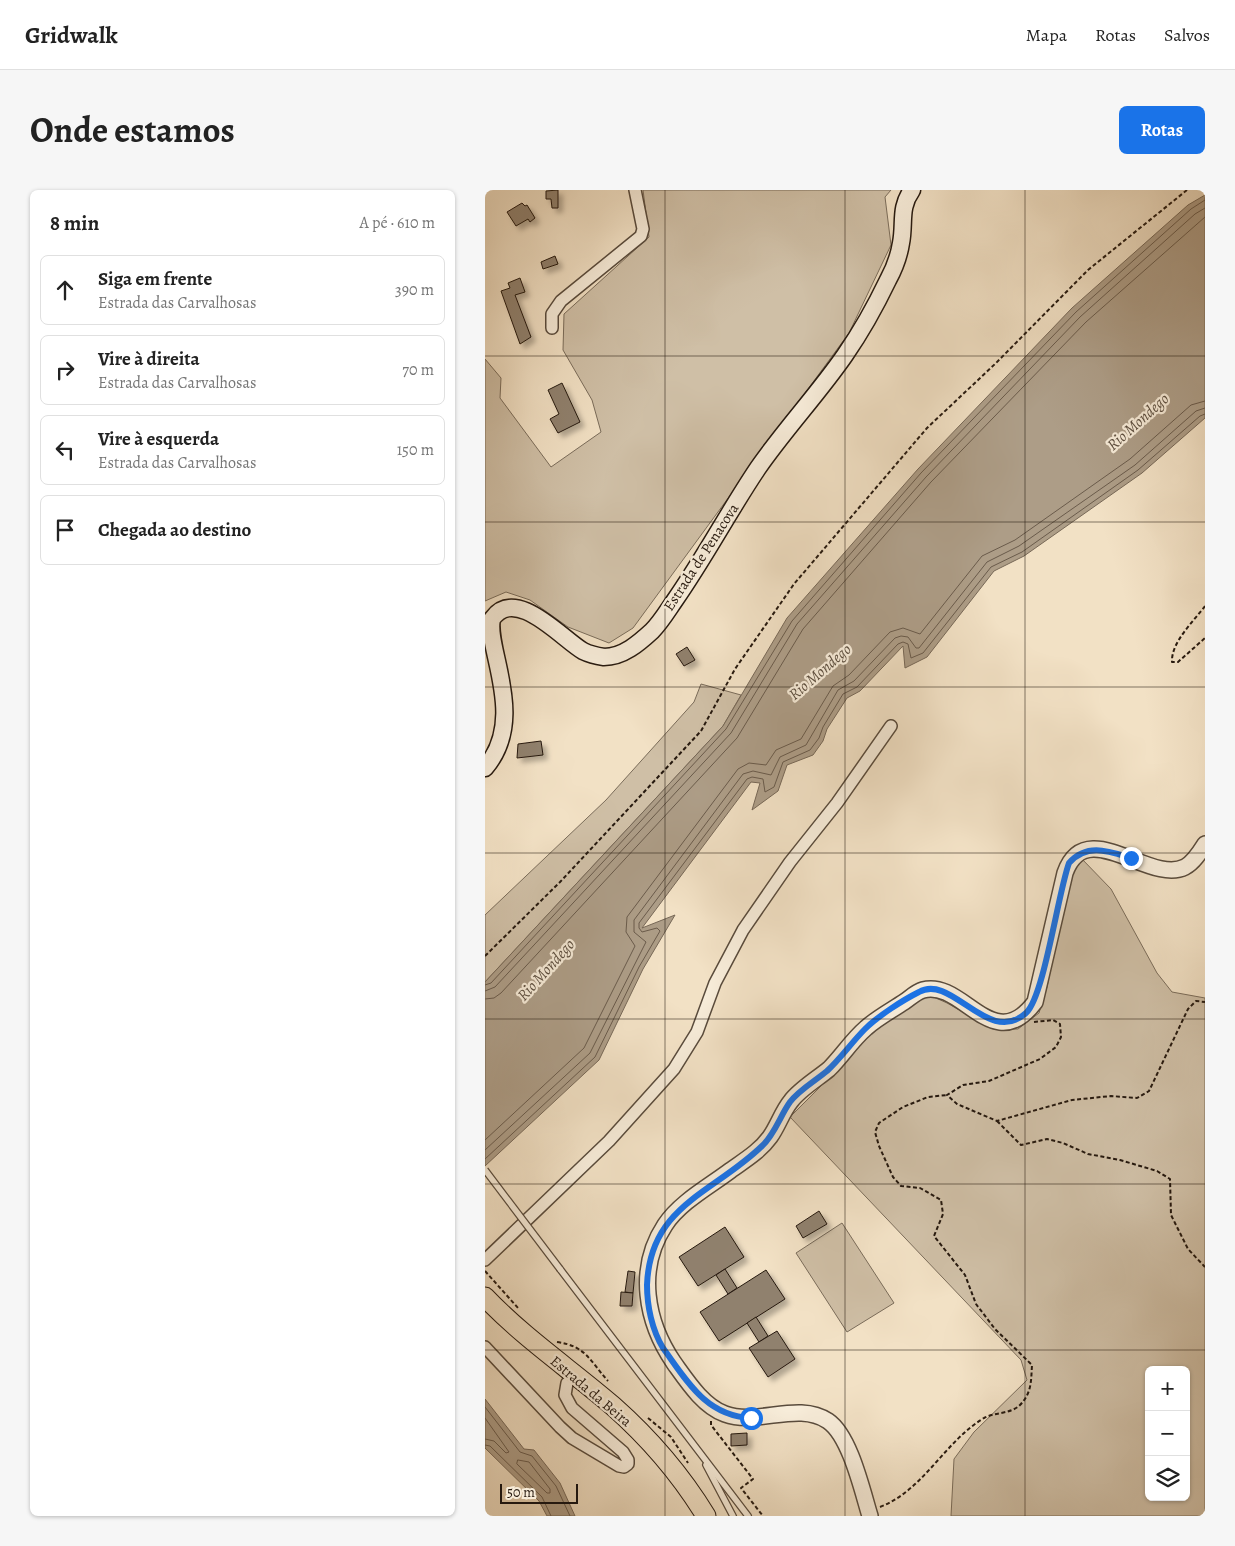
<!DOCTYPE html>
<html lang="pt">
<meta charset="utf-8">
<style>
:root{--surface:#fff;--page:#f6f6f6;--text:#222;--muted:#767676;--line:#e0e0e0;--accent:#1a73e8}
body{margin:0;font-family:Alegreya,serif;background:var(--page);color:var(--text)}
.controls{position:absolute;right:15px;bottom:15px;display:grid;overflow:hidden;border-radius:8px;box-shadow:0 1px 4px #0004}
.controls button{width:45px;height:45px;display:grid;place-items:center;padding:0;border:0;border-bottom:1px solid var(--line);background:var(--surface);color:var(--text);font:25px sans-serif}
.scale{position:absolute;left:15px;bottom:12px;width:78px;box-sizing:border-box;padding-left:5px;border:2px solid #26190f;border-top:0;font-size:14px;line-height:18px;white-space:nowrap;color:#26190f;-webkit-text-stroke:4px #f7ecd9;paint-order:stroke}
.stop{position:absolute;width:15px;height:15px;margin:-11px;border:4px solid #1a73e8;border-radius:50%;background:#fff}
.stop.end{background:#1a73e8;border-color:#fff;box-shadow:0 1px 5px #0008}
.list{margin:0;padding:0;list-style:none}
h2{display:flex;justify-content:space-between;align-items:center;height:65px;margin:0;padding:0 20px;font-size:21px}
h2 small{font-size:16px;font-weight:400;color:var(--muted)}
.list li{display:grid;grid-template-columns:32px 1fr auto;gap:15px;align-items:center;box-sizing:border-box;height:70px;margin:0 10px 10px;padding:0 10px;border:1px solid var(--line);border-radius:8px}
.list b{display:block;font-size:19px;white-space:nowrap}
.list p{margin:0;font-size:16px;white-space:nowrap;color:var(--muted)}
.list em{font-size:16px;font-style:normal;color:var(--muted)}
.icon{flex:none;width:28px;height:28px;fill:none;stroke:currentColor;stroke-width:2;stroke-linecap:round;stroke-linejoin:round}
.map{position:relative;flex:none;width:720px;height:1326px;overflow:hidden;border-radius:8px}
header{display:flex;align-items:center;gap:30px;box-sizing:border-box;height:70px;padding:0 25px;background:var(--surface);border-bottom:1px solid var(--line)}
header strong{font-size:24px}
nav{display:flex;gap:28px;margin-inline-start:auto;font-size:18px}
.intro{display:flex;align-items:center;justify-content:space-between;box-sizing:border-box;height:120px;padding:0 30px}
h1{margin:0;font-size:35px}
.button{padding:12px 22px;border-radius:8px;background:var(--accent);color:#fff;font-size:18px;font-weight:700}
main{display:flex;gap:30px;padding:0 30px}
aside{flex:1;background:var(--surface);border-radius:8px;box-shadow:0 1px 4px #0004}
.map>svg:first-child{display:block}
.green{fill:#cfbfa6;stroke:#7a6c5a;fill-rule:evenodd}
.water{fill:#ad9d87;stroke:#776857}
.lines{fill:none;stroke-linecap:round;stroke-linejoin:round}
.shore{stroke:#6a5b4b;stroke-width:1}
.building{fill:#90816e;stroke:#26190f;filter:url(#shadow)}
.service-casing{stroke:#594b3c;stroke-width:8}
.minor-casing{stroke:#594b3c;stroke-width:14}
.tertiary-casing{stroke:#594b3c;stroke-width:18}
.secondary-casing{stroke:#26190f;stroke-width:19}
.primary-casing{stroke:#26190f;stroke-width:21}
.path{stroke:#26190f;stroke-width:2;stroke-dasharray:4 2.5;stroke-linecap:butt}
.service{stroke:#f7ecd9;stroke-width:5.5}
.minor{stroke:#f7ecd9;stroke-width:11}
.tertiary{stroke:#f7ecd9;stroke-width:15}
.secondary{stroke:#f7ecd9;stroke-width:16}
.primary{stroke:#f2e1c5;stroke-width:19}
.service-bridge-casing{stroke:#594b3c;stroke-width:8;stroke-linecap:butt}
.service-bridge{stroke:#f7ecd9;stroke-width:5.5}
.route{stroke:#1a73e8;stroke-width:6}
.grid{fill:none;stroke:#26190f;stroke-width:1;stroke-opacity:0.55}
.labels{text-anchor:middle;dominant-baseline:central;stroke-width:4.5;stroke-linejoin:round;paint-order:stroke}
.street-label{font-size:15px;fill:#26190f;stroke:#f7ecd9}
.water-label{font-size:16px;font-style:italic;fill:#5c4e3f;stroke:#f7ecd9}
</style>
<header>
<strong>Gridwalk</strong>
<nav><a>Mapa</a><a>Rotas</a><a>Salvos</a></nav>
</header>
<div class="intro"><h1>Onde estamos</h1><a class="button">Rotas</a></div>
<main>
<aside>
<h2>8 min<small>A pé · 610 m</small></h2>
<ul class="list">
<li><svg class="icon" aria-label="ahead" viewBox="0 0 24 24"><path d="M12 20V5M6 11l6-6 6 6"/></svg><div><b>Siga em frente</b><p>Estrada das Carvalhosas</p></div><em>390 m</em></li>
<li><svg class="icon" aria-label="right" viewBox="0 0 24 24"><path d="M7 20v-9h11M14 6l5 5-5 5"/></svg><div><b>Vire à direita</b><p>Estrada das Carvalhosas</p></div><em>70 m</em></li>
<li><svg class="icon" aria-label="left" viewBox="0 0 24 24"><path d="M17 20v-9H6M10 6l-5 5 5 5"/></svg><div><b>Vire à esquerda</b><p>Estrada das Carvalhosas</p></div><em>150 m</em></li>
<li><svg class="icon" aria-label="arrive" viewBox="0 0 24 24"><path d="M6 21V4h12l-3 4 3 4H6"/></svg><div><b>Chegada ao destino</b></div></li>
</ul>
</aside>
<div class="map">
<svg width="720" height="1326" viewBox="0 0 720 1326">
<defs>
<filter id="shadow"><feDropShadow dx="4.5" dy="4.5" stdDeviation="2.5" flood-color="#0004"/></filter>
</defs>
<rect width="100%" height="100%" fill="#f2e1c5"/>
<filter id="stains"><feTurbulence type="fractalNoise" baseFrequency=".004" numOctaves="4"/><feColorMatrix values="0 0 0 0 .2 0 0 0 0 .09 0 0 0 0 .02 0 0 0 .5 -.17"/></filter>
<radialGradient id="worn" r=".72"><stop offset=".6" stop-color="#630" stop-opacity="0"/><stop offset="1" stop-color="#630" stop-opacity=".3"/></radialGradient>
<g class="green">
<polygon points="158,0 406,0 400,7 406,55 364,143 148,438 124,453 83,437 45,410 21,402 0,411 0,169 16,188 15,208 66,277 116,242 107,210 78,160 79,124 164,47"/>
<polygon points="216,494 256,505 238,536 0,792 0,725 121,610 209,512"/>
<path d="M596 668 626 699 672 783 687 802 720 808V1326H466L469 1269 489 1242 542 1190 536 1170 305 927 354 878 384 842 442 804 462 813 508 839H533L554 823 562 797 584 686ZM664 1180H701V1307H664Z"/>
<polygon points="357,1033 409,1113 362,1142 311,1063"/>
</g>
<g class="water">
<polygon points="720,5 720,228 657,283 539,366 509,381 442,467 420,478 418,456 375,501 362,508 342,539 338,551 328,565 302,575 293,601 267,620 275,593 266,592 157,738 190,725 158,779 114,870 0,976 0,792 238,536 302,428 433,279 587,118 703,15"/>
<polygon points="0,1209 39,1259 49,1260 75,1293 90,1326 62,1326 54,1311 0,1258"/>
</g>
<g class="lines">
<g class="shore">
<polyline points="0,795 6,793 241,539 307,431 436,283 591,122 706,19 720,10"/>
<polyline points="0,801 10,797 246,543 312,434 441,287 595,127 710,24 720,18"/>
<polyline points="0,809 9,808 16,803 252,548 318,439 446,292 601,132 720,27"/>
<polyline points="0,950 99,858 150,756 141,742 142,727 253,579 264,573 281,575 291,560 316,549 348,496 364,485 405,442 418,438 435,444 497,366 530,350 645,269 706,215 720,211"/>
<polyline points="0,960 105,863 161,752 149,742 149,730 258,584 268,581 286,585 295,567 321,555 353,500 369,491 410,448 416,446 423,447 431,458 434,458 502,372 534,356 650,275 711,221 720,218"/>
<polyline points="0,969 110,867 154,777 175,741 172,738 157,742 154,738 154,733 262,589 267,587 278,589 280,602 289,597 298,572 325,560 334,548 338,537 358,504 372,497 413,454 418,452 423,454 426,468 438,463 506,377 537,362 653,280 715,226 720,224"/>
<polyline points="0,1217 35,1262 47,1266 71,1296 85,1326"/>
<polyline points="0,1228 24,1262 21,1263 9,1251 0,1249"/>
<polyline points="0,1255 5,1256 57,1307 66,1326"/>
<polygon points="33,1270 44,1272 65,1299 65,1303 62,1303 32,1274"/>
</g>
</g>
<g class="building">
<polygon points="73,0 73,18 67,18 66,9 61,9 61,1"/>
<polygon points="37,13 40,16 42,15 50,28 45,32 43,29 31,36 22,22"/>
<polygon points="70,66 73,74 58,79 56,72"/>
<polygon points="35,88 40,102 30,105 46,147 35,154 16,101 25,98 23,93"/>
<polygon points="77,193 95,232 73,243 65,229 74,224 63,200"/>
<polygon points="202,457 210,470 199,476 191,464"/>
<polygon points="56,551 58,565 32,568 33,554"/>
<polygon points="334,1021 342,1034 318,1048 311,1036"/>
<polygon points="240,1037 259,1067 213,1096 194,1067"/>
<polygon points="240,1079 252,1098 243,1104 231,1085"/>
<polygon points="281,1080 300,1109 234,1151 215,1122"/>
<polygon points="143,1081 150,1082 148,1103 140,1102"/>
<polygon points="136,1102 148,1103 147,1116 135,1116"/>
<polygon points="271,1127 283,1146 274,1152 262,1133"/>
<polygon points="292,1141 310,1169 283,1187 264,1158"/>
<polygon points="262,1243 262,1255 246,1256 246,1244"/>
</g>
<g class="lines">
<defs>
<g id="service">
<polyline points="75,1079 263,1326"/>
<polyline points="221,1275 248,1326"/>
</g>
<g id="minor">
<polyline points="67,138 67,124 76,111 156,46 158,39 150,0"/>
<polyline points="0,1070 124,951 189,879 212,842 230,793 258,740 305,672 352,613 406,536"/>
<polyline points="0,1157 75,1237 87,1248 134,1276 139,1277 143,1274 143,1270 138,1262 87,1218 80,1205 82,1193"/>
</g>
<path id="tertiary" d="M385 1326C377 1300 365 1246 343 1231 313 1211 273 1236 240 1224 218 1216 202 1191 189 1173 161 1132 151 1079 180 1035 195 1012 225 996 246 980 260 970 275 961 285 947 293 936 297 922 306 911 315 899 332 889 344 879 357 866 367 850 381 838 392 828 407 820 419 812 425 808 431 802 438 800 478 789 508 868 550 812L580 683C601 624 665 695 700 677 709 672 715 662 720 654"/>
<path id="secondary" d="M0 578C43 528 0 458 7 429 31 395 77 449 98 461 104 464 112 466 119 467 138 467 154 453 167 441 176 432 183 420 190 410 220 367 244 321 273 278 300 239 333 204 360 165 376 142 391 115 403 90 409 79 414 66 416 53 420 33 414 18 427 0"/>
<path id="primary" d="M0 1107C39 1148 85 1179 128 1216 163 1247 196 1285 221 1326"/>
</defs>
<use href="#service" class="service-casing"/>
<use href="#minor" class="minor-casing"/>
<use href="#tertiary" class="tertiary-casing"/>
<use href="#secondary" class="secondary-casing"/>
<use href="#primary" class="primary-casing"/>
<g class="path">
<path d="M720 416C709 431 686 452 687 472H693L720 448"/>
<polyline points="0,766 75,692 216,541 250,479 309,394 442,238 510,174 603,80 702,0"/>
<polyline points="549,832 568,830 575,834 576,847 571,857 555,869 504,891 478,895 462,905 472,914 512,931 587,910 626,906 652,908 664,901 703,819 711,811 720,812"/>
<polyline points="512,931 536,955 562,949 578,953 603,964 635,970 672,981 685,989 686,1025 703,1059 720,1077"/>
<polyline points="0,1081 33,1118"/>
<path d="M72 1152C101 1156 105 1171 123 1191"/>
<polyline points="163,1228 186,1247 203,1273"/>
<polyline points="226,1231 226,1235 268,1289 256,1298 278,1326"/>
<path d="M395 1317C439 1300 459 1252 499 1228 510 1222 526 1224 535 1215 547 1203 546 1190 547 1175L510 1139 491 1114 480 1085 449 1046 458 1024 456 1010 435 998 416 996 408 987 394 956 390 942 394 933 418 917 443 907 462 905"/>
</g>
<use href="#service" class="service"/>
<use href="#minor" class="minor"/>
<use href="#tertiary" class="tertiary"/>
<use href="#secondary" class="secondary"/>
<use href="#primary" class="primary"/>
<defs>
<polyline id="service-bridge" points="0,980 75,1079"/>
</defs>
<use href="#service-bridge" class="service-bridge-casing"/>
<use href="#service-bridge" class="service-bridge"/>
</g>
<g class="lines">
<path class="route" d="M266 1228C221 1226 202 1191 178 1158 167 1140 162 1116 162 1095 165 1015 229 1003 277 956 290 944 295 926 305 912 314 900 330 891 342 881 356 868 367 852 380 839 393 826 418 810 434 802 467 783 503 857 541 823 559 807 573 703 584 673 602 653 623 661 646 668"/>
</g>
<path class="grid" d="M180 0V1326M360 0V1326M540 0V1326M0 166H720M0 332H720M0 497H720M0 663H720M0 829H720M0 994H720M0 1160H720"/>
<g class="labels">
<g class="street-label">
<text transform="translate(216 367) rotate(-57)">Estrada de Penacova</text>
<text transform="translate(106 1201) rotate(40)">Estrada da Beira</text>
</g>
<g class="water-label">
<text transform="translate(653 232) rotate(-42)">Rio Mondego</text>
<text transform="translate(335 482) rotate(-41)">Rio Mondego</text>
<text transform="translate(61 780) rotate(-48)">Rio Mondego</text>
</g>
</g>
<rect width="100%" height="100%" filter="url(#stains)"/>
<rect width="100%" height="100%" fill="url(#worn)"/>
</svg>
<div class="controls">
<button>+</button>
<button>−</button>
<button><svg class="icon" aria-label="layers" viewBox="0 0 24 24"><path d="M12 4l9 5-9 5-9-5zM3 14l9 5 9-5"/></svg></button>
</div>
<div class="scale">50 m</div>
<div class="stop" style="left:266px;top:1228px"></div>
<div class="stop end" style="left:646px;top:668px"></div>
</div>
</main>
